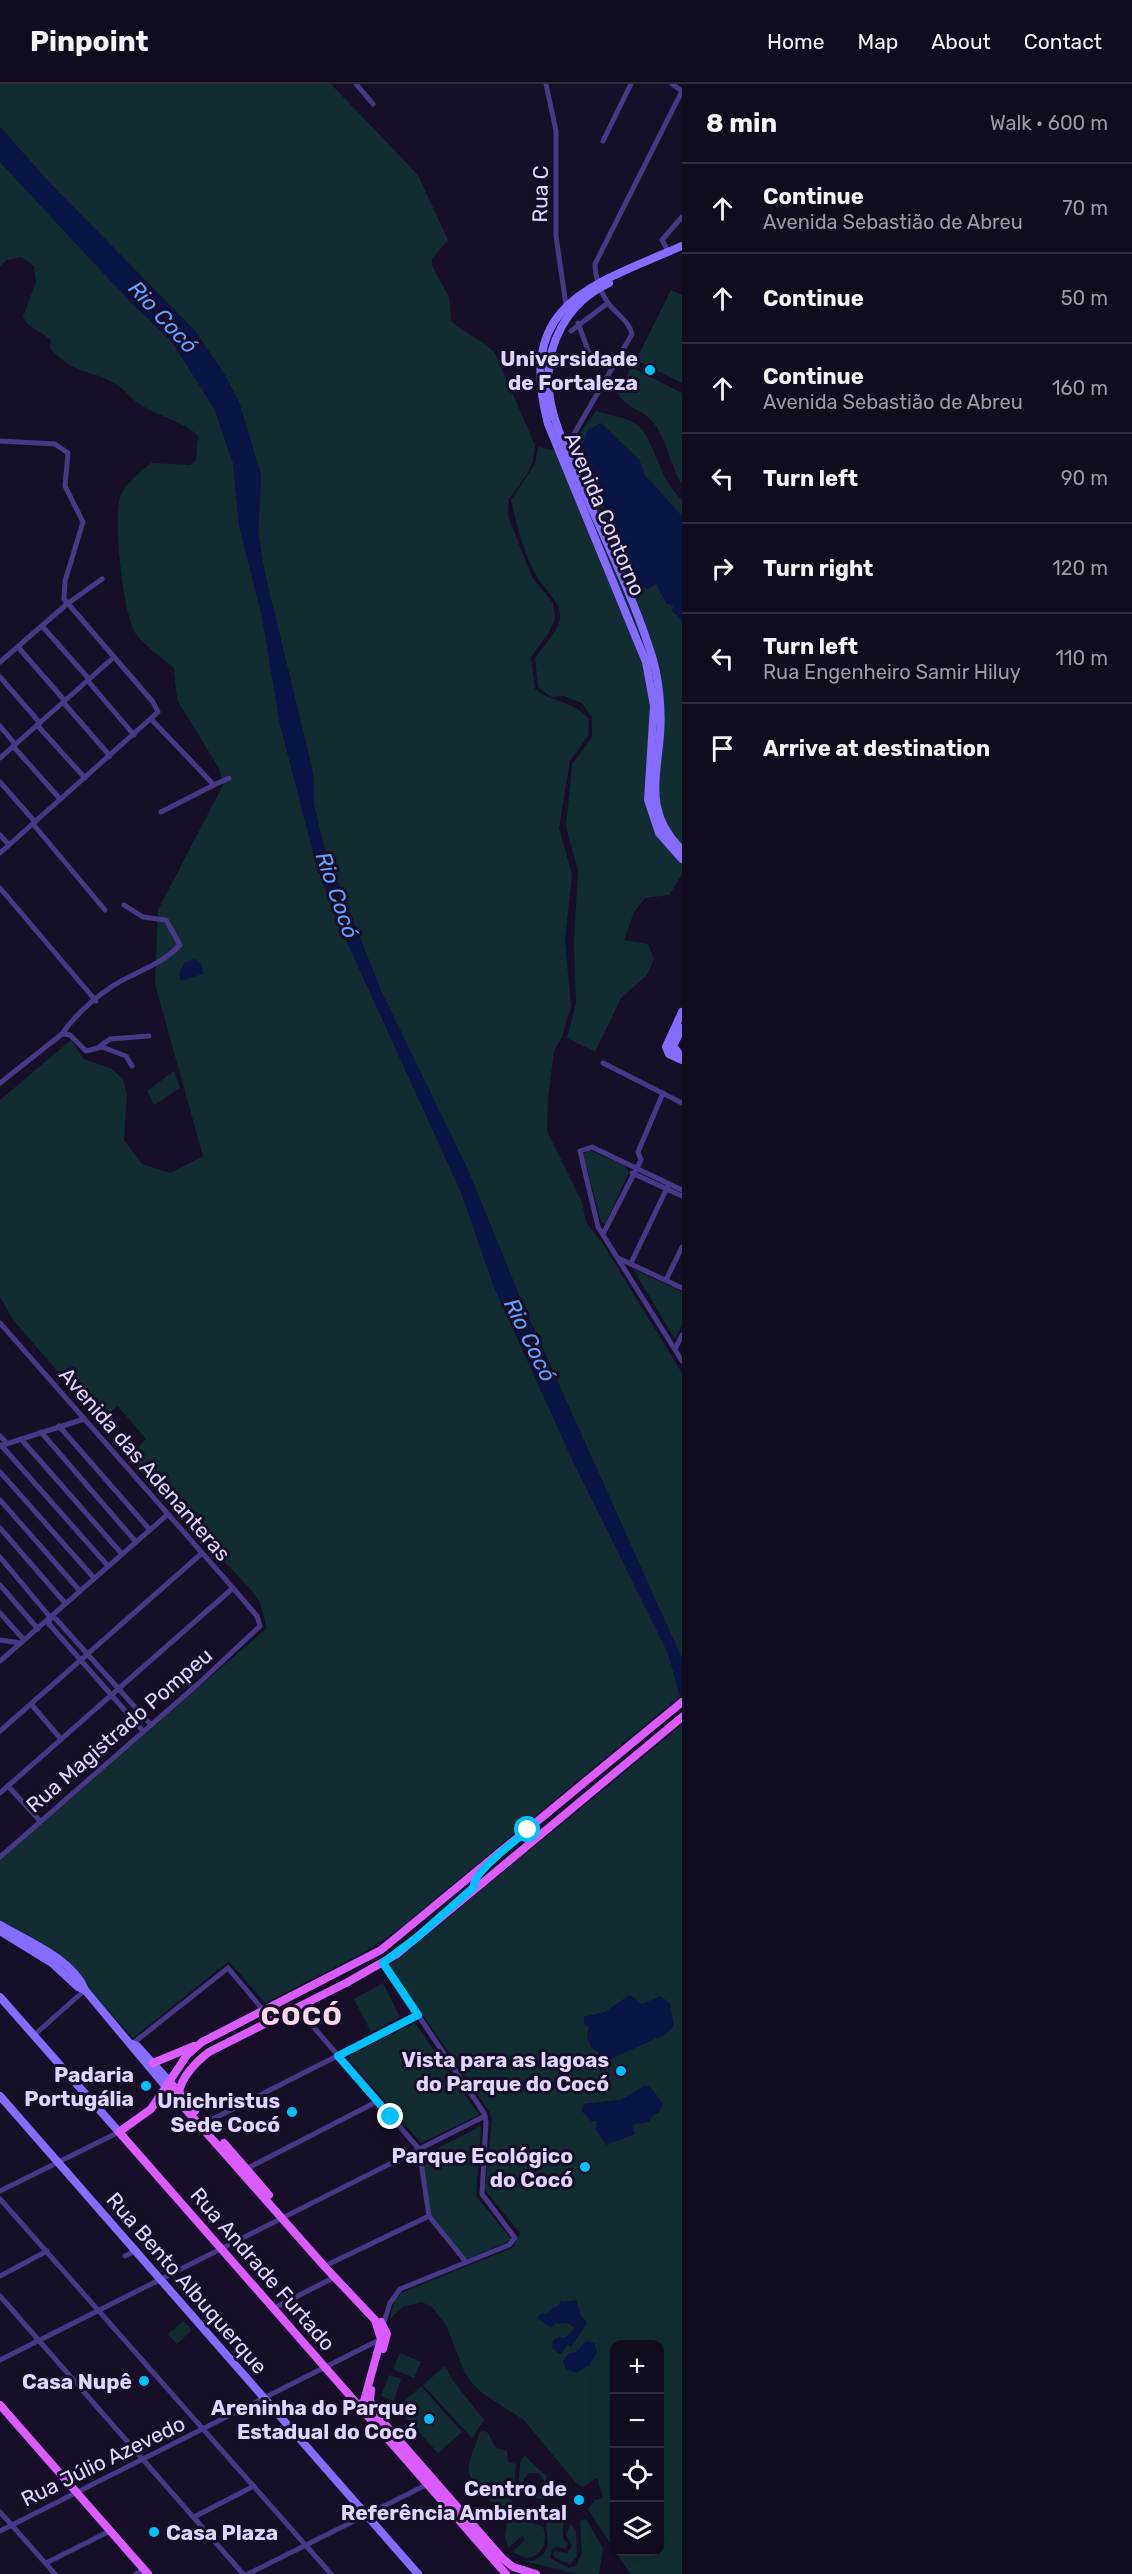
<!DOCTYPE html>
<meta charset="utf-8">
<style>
:root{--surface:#100b1d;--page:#1e192a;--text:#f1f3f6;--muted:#9c9ba4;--line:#302b3b}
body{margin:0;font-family:Rubik,sans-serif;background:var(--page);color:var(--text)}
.controls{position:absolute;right:18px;bottom:18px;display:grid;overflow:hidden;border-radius:12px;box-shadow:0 6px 24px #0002}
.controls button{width:54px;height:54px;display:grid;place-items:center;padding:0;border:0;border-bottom:2px solid var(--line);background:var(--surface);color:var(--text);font:30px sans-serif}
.stop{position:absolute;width:18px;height:18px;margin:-14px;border:4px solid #01c0ff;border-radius:50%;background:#fff}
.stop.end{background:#01c0ff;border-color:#fff;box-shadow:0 2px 6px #0008}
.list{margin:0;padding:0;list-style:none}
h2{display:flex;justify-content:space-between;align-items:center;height:78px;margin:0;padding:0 24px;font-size:26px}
h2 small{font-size:20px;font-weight:400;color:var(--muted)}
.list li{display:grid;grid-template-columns:39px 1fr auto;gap:18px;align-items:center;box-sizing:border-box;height:90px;padding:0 24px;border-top:2px solid var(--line)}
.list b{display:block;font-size:22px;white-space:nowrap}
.list p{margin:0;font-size:20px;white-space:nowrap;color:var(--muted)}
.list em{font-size:20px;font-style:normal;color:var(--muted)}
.icon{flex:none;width:33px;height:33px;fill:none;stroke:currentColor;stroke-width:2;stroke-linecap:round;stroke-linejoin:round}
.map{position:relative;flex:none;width:682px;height:2490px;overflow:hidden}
header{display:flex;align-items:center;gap:36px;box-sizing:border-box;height:84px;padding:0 30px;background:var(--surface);border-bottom:2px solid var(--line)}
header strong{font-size:28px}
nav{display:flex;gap:33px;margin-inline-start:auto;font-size:21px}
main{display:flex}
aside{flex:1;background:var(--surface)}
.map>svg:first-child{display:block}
.green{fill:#122d31;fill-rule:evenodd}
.water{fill:#091645}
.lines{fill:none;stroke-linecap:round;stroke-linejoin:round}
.street{stroke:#483986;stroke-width:5}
.secondary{stroke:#856cff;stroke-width:8}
.primary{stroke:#da5cff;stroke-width:8}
.route{stroke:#01c0ff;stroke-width:8}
.poi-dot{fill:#01c0ff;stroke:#160f27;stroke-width:2}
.labels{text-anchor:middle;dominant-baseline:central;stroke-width:6;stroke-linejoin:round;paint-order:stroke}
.street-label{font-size:21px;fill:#e0d5ff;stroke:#160f27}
.poi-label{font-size:21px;font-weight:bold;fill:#e0d5ff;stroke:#160f27;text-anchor:end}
.water-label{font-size:22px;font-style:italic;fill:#63a0ff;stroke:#160f27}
.district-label{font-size:27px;font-weight:bold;letter-spacing:1.5px;fill:#ffd7ea;stroke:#160f27}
</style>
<header>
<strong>Pinpoint</strong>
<nav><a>Home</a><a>Map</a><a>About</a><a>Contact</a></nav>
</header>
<main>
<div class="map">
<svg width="682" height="2490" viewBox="0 0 682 2490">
<rect width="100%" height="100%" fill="#160f27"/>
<g class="green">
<path d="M0 0H331L418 91 448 156 432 175V182L449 213 451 237C465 250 482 255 495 269L535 361 533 377 527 390 509 415 508 432 532 493 553 519 555 535 549 548 531 573 535 605C554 620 571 615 589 635L588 652 570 677 559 744 572 790 565 856 571 922 562 953 554 967 548 1015 547 1047 582 1118 586 1138 603 1160 682 1289V1575L521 1216 468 1086 381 907 323 760 314 721 313 689 265 490 258 448 261 391 239 318 223 288 195 247 47 96 0 43Z"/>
<path d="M0 78 125 212 172 258 214 324 233 379 239 441 262 532 280 640 316 779 334 829 461 1108 494 1203 573 1377 668 1569 680 1612 395 1848 361 1870 265 1919 229 1877 133 1954 80 1895 0 1838V1776L267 1544 260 1519 252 1507 139 1386 131 1372 146 1355 118 1322 101 1333 89 1323 14 1237 0 1213V1016L71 956 84 975 112 985 123 995 127 1010 124 1056 142 1080 170 1089 203 1072 155 900 158 826 223 701 219 684 177 616 174 584C162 574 146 563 136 550 123 532 113 435 120 413 124 401 141 387 151 379L190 381 196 376 198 352C183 337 160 333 141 321 131 316 125 305 116 300 90 285 73 291 50 264L51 257C43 247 28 245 23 233L36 198 34 182 22 173 7 176 0 182Z"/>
<polygon points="671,206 682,211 682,299 636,276"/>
<path d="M631 283 682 309V400C669 380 667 353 651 336 641 325 624 323 618 309Z"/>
<path d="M596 327C608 331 625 333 636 340 654 352 658 395 682 416V790L669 811 645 814 634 828 624 856 648 860 654 875 647 891 621 914 595 968 567 954 576 920 574 859 578 786 566 743 572 680 592 654V634L582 619 563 612 551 613 538 603 535 574C543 563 557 549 560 535 562 517 543 505 536 491 523 467 517 442 511 416L535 380 538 363 566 369Z"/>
<polygon points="174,987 180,1004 154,1021 147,1007"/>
<polygon points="589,1066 624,1081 629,1088 605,1140 601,1137 583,1070"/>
<polygon points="633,1185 682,1208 682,1241 675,1255"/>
<path d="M682 1641V2490H630L588 2425 595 2416 603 2414 597 2394 583 2403 576 2399 524 2336 482 2309 472 2299 465 2289 446 2241 432 2223 422 2218 402 2223 389 2236 395 2216 401 2209 514 2163 520 2149 485 2106 492 2035 489 2027 389 1882ZM630 1911 642 1920 628 1967 600 1980 598 1968 591 1963 587 1948 590 1944 584 1933 605 1928ZM646 2001 653 2006 659 2017 632 2041 596 2046 597 2037H591L582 2027 584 2020 621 2016ZM576 2216 581 2231V2246L561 2266 565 2254 575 2245C569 2238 564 2238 556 2239L551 2243 544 2239 545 2231 564 2218ZM614 2260H660V2468H614Z"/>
<polygon points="383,1899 400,1933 371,1948 354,1915"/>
<polygon points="415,1939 479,2031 421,2059 348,1974 349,1972"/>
<polygon points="481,2042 476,2112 512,2156 467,2175 431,2131 422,2072"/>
<polygon points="183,2237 192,2246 177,2260 168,2250"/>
<polygon points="400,2269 421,2278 414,2294 393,2285"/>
<polygon points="445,2282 453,2297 484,2336 472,2354 423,2301"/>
<polygon points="389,2291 401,2295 394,2317 381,2312"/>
<polygon points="421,2302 462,2348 438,2369 397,2324"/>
<path d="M484 2347 488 2349 496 2364 507 2367 508 2378 516 2380 514 2412C503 2406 493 2406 482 2402 456 2394 476 2363 480 2348Z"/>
<path d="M524 2371 546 2392V2415L518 2412 520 2379ZM529 2389H538L544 2396 543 2404 538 2409H530L524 2404 523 2396Z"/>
<path d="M489 2407C508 2409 519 2418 518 2438H530L543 2443C548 2458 543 2472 526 2474L512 2468 525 2456 522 2452 508 2464 505 2452 508 2430 500 2420 490 2417Z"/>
<path d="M550 2431 563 2438V2455L568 2460 566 2465 557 2463 552 2465 550 2474 569 2484 576 2482 582 2469 580 2437 586 2435 603 2464 599 2490H577L520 2476 533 2477C561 2464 538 2446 550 2431Z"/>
<polygon points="571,2440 576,2448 577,2472 570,2480 555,2474 553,2470 555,2467 567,2469 572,2462 566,2451"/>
</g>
<g class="water">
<polygon points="0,43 47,96 195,247 223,288 239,318 261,391 258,448 265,490 313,689 314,721 323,760 381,907 468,1086 521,1216 682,1575 682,1617 668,1569 573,1377 494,1203 461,1108 334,829 316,779 280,640 262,532 239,441 233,379 214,324 172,258 125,212 0,78"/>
<polygon points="601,339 639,375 645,391 682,432 682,537 672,527 673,522 666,519 656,500 648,505 637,499 580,366 588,346"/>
<polygon points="195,875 202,881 203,890 181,897 179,890 185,878"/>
<polygon points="630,1911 642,1920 660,1912 670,1919 674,1942 666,1950 600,1980 598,1968 587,1955 590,1944 584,1940 584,1933 605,1928"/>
<polygon points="646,2001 653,2006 663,2020 659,2029 653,2031 649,2038 632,2041 635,2050 606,2061 596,2046 597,2037 591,2037 582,2027 584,2020 621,2016"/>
<polygon points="561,2216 564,2218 576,2216 581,2231 587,2239 571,2263 567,2261 562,2270 558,2270 552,2263 553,2256 560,2253 565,2254 575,2244 571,2240 556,2239 551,2244 537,2234 543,2228 545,2231 550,2229 552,2224 558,2222"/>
<polygon points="586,2257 594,2259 597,2268 590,2281 576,2289 566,2285 563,2277 569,2269 576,2268"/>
</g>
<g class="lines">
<g class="street">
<polyline points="356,0 373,20"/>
<polyline points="546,0 556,47 556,152 566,221"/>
<polyline points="672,0 682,7"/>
<polyline points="603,57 631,0"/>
<polyline points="669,168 662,156 682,133"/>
<polyline points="578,239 593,280"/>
<polyline points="571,247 608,219"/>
<path d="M571 355 632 250C630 238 616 230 609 220 601 210 595 193 595 180L682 7"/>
<polyline points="0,357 55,360 68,369 65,402 83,438 65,497 64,515 153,618 158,628 0,769"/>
<polyline points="42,542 89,595"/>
<polyline points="18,563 65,617"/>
<polyline points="0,578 67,520 102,495"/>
<polyline points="0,593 40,639"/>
<polyline points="88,597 134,651"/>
<polyline points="63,618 110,672"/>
<polyline points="152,636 214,701 161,728"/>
<polyline points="37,641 85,694"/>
<polyline points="0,642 15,660"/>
<polyline points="13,662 60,715"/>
<polyline points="0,674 113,574"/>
<polyline points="0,698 35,738"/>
<polyline points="214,701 229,694"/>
<polyline points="33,740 105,826"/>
<polyline points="0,751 9,761"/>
<polyline points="0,804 96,917"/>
<path d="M62 950C77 928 105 904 129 893 148 883 165 877 180 861L166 836 143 833 124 821"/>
<polyline points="99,963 110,955 149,952"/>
<polyline points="603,979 682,1019"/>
<polyline points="0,999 62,950 70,951 86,967 102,963 126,972 132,982"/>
<polyline points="632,1089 682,1112"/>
<polyline points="682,1106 592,1063 580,1067 598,1143 682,1277"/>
<polyline points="603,1150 641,1076 638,1068 663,1009"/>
<polyline points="618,1174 682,1204"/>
<polyline points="631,1179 669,1100"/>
<polyline points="666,1196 682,1163"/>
<polyline points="0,1239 233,1504 257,1532 260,1542 198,1600 0,1773"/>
<polyline points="675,1265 682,1251"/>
<polyline points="59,1342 150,1446"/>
<polyline points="41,1348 136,1458"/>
<polyline points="0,1352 7,1359"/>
<polyline points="21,1355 122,1470"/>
<polyline points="1,1361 108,1482"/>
<polyline points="0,1362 84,1335"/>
<polyline points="0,1388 94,1494"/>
<polyline points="0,1416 80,1507"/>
<polyline points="0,1444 65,1519"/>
<polyline points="0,1473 50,1533 56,1535 151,1641"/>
<polyline points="0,1501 38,1545"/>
<polyline points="0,1529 24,1556"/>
<polyline points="50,1533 49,1540 143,1647"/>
<polyline points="0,1556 21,1559"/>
<polyline points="0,1577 167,1431"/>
<polyline points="31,1620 61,1655"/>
<polyline points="0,1647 201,1470"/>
<polyline points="8,1702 40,1737"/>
<polyline points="0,1709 233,1504"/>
<polyline points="383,1879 484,2029 486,2038 482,2110 515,2154 509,2161 400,2205 390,2219 383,2241"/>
<polyline points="297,1924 419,2065 429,2132 466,2178"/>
<polyline points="34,1951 85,1906"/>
<polyline points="132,1960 228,1884 264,1927"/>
<polyline points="205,2039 418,1931"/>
<polyline points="246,2085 378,2017"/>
<polyline points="0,2107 119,2048"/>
<polyline points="0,2115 331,2490"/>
<polyline points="125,2172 135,2167"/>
<polyline points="329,2180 429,2132"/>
<polyline points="0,2192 47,2167"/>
<polyline points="0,2212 243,2490"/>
<polyline points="274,2224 335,2193"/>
<polyline points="0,2276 485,2032"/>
<polyline points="0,2428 55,2490"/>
<polyline points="194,2433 254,2402"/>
<polyline points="0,2447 381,2255"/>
<polyline points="46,2479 110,2447"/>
<polyline points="136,2490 144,2486"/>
<polyline points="248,2490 430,2399"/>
</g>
<g class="secondary">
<path d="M682 162C590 202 516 219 548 340L646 578 654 622 648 716 659 749 682 775"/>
<path d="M609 199C567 218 544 262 549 307 552 337 567 366 578 393 602 450 631 507 650 566 659 592 662 624 660 651 656 697 645 730 682 766"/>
<polyline points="682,928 666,963 669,970 682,976"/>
<polyline points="682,944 673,962 682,974"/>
<path d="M0 1841C27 1857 73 1875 85 1906"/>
<polyline points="0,1847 52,1879 78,1903 85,1906 166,2003"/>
<polyline points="0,1913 119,2048"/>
<polyline points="132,1960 137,1962 170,1998"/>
<polyline points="0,2012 418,2490"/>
</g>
<g class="primary">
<polyline points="153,1979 194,1962"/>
<polyline points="170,1998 195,2027"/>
<polyline points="166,2003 325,2183 375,2236 381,2255 364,2317 358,2322"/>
<path d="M179 2009C181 1993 197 1977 209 1968L346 1899 397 1870 682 1633"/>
<polyline points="224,2059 269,2111"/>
<polyline points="381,2238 387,2250 383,2265"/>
<polyline points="371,2306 370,2316 376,2330 502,2474 513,2483 536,2490"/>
<polyline points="0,2321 148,2490"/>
<polyline points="506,2490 119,2048 151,2025 187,1971 202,1958 381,1866 682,1618"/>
</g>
</g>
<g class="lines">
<path class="route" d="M391 2033 338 1972 418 1931 383 1879 416 1854 474 1803C471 1790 517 1755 528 1746"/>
</g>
<g class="poi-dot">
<circle cx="650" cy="286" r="6"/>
<circle cx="621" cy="1987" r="6"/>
<circle cx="146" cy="2002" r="6"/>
<circle cx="292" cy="2028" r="6"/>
<circle cx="585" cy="2083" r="6"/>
<circle cx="144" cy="2297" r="6"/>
<circle cx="429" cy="2335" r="6"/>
<circle cx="579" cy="2416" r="6"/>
<circle cx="154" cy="2448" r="6"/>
</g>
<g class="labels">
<g class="street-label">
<text transform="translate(540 110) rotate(-89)">Rua C</text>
<text transform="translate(605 430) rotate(67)">Avenida Contorno</text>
<text transform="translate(145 1380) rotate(49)">Avenida das Adenanteras</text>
<text transform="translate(119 1646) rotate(-41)">Rua Magistrado Pompeu</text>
<text transform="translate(263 2185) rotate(49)">Rua Andrade Furtado</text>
<text transform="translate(187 2199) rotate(49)">Rua Bento Albuquerque</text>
<text transform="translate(103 2377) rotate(-26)">Rua Júlio Azevedo</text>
</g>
<g class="poi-label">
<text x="638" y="274">Universidade<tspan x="638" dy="24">de Fortaleza</tspan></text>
<text x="609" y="1975">Vista para as lagoas<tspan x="609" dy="24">do Parque do Cocó</tspan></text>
<text x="134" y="1990">Padaria<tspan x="134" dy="24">Portugália</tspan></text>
<text x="280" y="2016">Unichristus<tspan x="280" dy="24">Sede Cocó</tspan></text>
<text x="573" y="2071">Parque Ecológico<tspan x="573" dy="24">do Cocó</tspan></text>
<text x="132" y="2297">Casa Nupê</text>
<text x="417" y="2323">Areninha do Parque<tspan x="417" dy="24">Estadual do Cocó</tspan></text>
<text x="567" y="2404">Centro de<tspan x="567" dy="24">Referência Ambiental</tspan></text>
<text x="166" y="2448" text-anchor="start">Casa Plaza</text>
</g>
<g class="water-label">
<text transform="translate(163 233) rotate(47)">Rio Cocó</text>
<text transform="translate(337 811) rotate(71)">Rio Cocó</text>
<text transform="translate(530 1256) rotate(64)">Rio Cocó</text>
</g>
<g class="district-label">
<text x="302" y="1932">COCÓ</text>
</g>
</g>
</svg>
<div class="controls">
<button>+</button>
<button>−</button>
<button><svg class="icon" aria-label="locate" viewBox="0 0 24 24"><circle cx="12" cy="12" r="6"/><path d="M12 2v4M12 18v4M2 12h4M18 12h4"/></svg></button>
<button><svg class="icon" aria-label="layers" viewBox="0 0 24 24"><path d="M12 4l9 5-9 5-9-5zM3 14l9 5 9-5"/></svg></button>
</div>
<div class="stop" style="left:528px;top:1746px"></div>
<div class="stop end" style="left:391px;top:2033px"></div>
</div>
<aside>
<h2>8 min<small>Walk · 600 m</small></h2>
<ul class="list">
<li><svg class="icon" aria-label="ahead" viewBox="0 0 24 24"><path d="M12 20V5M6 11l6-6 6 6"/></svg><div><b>Continue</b><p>Avenida Sebastião de Abreu</p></div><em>70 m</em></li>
<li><svg class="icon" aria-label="ahead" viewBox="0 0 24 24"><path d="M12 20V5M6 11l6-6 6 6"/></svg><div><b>Continue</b></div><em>50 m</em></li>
<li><svg class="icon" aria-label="ahead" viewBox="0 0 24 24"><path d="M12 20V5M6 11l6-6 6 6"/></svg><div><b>Continue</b><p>Avenida Sebastião de Abreu</p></div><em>160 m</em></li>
<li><svg class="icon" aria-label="left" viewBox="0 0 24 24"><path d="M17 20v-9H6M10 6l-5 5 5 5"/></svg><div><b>Turn left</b></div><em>90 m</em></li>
<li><svg class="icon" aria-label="right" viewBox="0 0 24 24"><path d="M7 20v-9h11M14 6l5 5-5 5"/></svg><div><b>Turn right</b></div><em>120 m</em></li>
<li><svg class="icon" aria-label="left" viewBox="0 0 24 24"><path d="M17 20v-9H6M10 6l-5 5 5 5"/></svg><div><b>Turn left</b><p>Rua Engenheiro Samir Hiluy</p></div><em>110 m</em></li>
<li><svg class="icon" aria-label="arrive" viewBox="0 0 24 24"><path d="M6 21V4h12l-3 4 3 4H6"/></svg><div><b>Arrive at destination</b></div></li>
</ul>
</aside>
</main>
